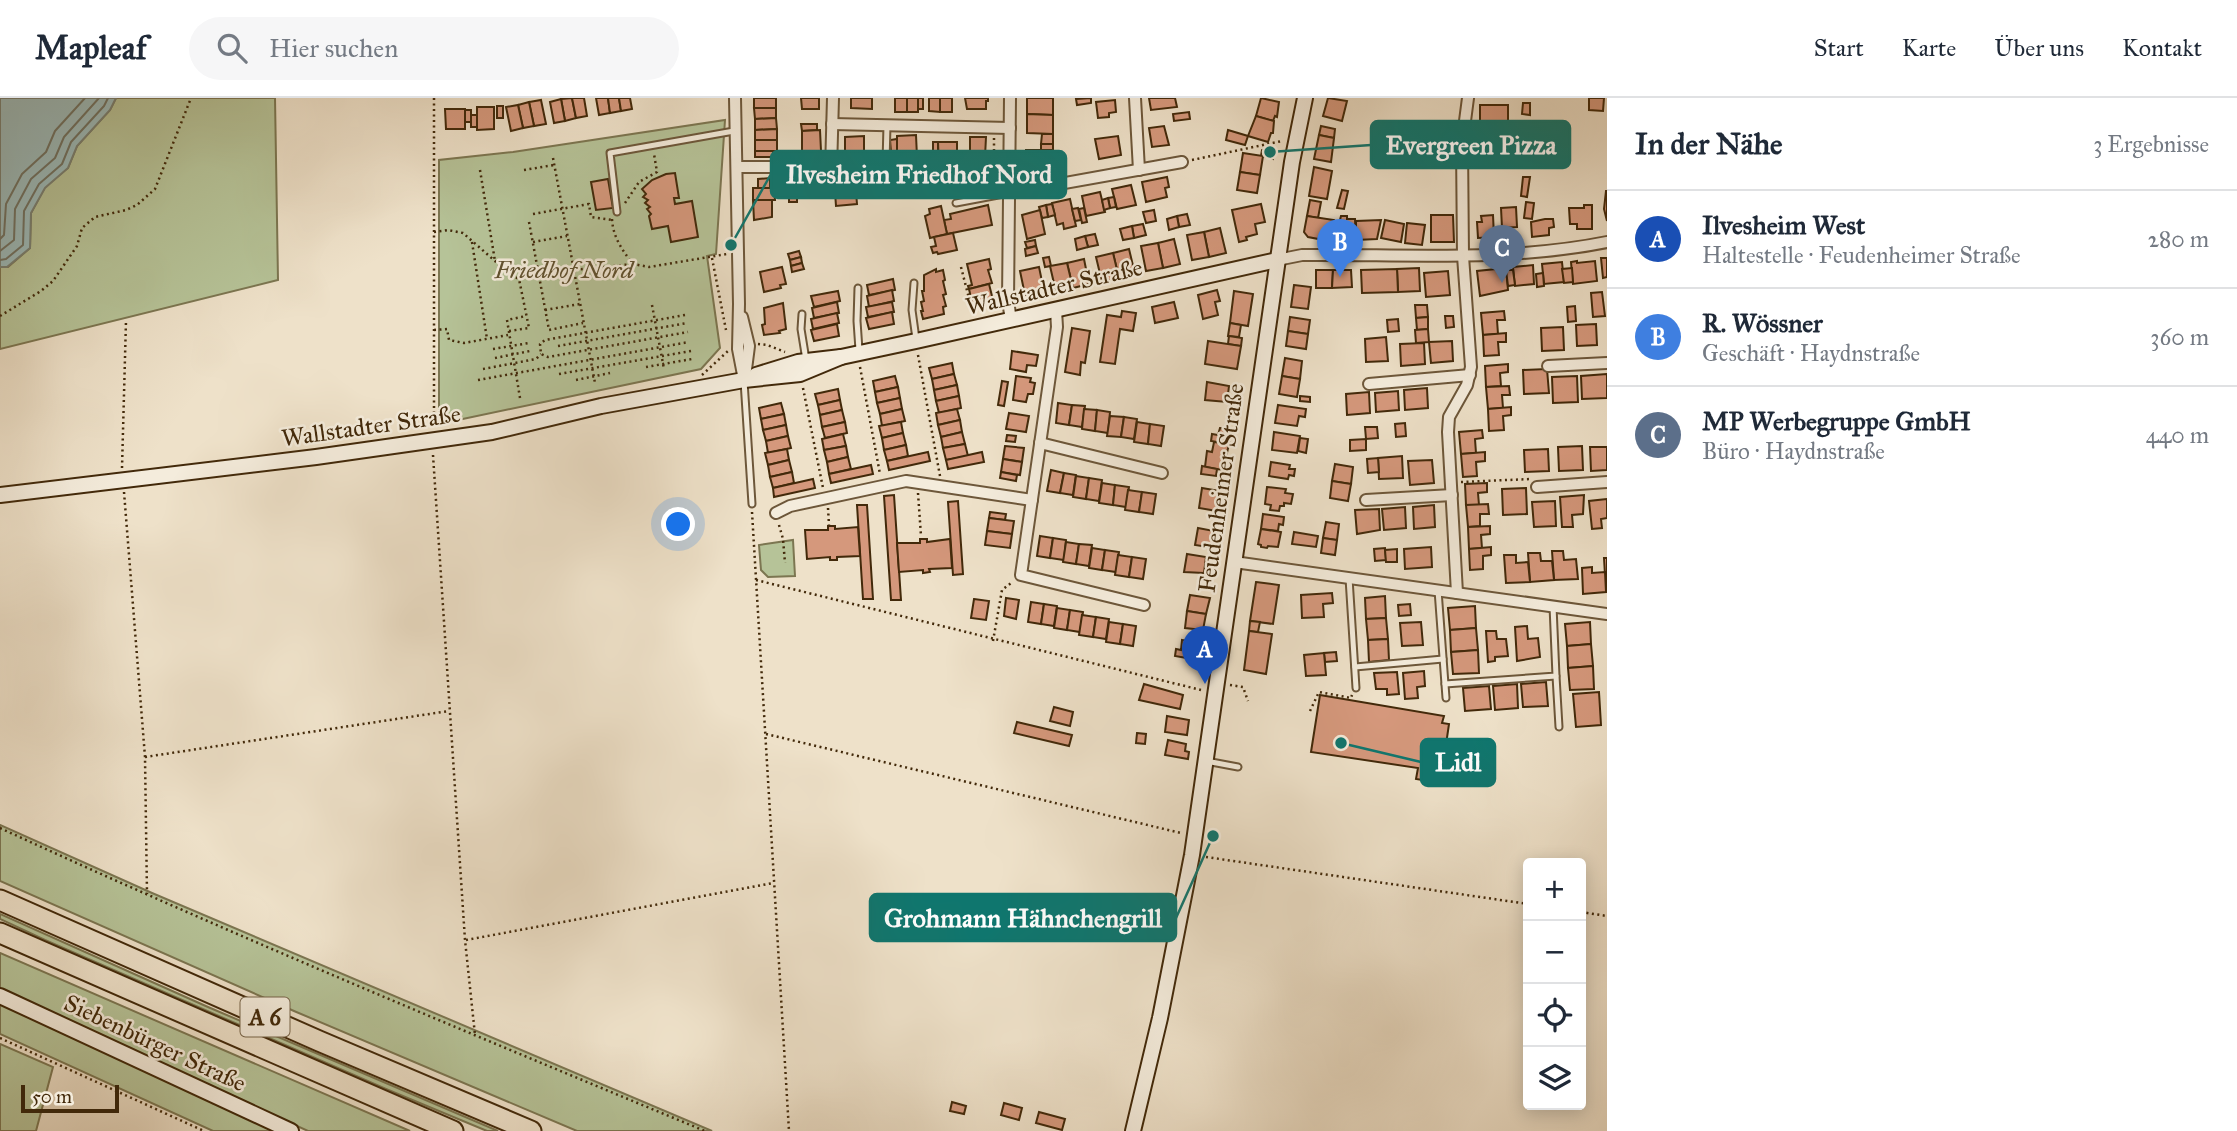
<!DOCTYPE html>
<html lang="de">
<meta charset="utf-8">
<style>
:root{--surface:#fff;--page:#f6f6f7;--text:#1f2937;--muted:#747a83;--line:#e0e1e3;--accent:#8f2418}
body{margin:0;font-family:"IM FELL Great Primer",serif;background:var(--page);color:var(--text)}
.controls{position:absolute;right:21px;bottom:21px;display:grid;overflow:hidden;border-radius:7px;box-shadow:0 4px 18px #0003}
.controls button{width:63px;height:63px;display:grid;place-items:center;padding:0;border:0;border-bottom:2px solid var(--line);background:var(--surface);color:var(--text);font:35px sans-serif}
.scale{position:absolute;left:21px;bottom:18px;width:98px;box-sizing:border-box;padding-left:7px;border:4px solid #42290a;border-top:0;font-size:19px;line-height:24px;white-space:nowrap;color:#42290a;-webkit-text-stroke:5px #f4ecdc;paint-order:stroke}
.you{position:absolute;left:679px;top:427px;width:24px;height:24px;margin:-18px;border:5px solid #fff;border-radius:50%;background:#1a73e8;box-shadow:0 0 0 10px #1a73e833}
.badge{display:grid;place-items:center;width:46px;height:46px;border-radius:50%;background:var(--accent);color:#fff;font-size:23px;font-weight:700}
.pin{position:absolute;translate:-50% -58px;filter:drop-shadow(0 2px 4px #0008)}
.pin::after{content:'';position:absolute;top:37px;width:24px;height:21px;background:inherit;clip-path:polygon(0 0,100% 0,50% 100%)}
.list{margin:0;padding:0;list-style:none}
h2{display:flex;justify-content:space-between;align-items:center;height:91px;margin:0;padding:0 28px;font-size:30px}
h2 small{font-size:23px;font-weight:400;color:var(--muted)}
.list li{display:grid;grid-template-columns:46px 1fr auto;gap:21px;align-items:center;box-sizing:border-box;height:98px;padding:0 28px;border-top:2px solid var(--line)}
.list b{display:block;font-size:26px;white-space:nowrap}
.list p{margin:0;font-size:23px;white-space:nowrap;color:var(--muted)}
.list em{font-size:23px;font-style:normal;color:var(--muted)}
.icon{flex:none;width:38px;height:38px;fill:none;stroke:currentColor;stroke-width:2;stroke-linecap:round;stroke-linejoin:round}
.map{position:relative;flex:none;width:1607px;height:1033px;overflow:hidden}
header{display:flex;align-items:center;gap:42px;box-sizing:border-box;height:98px;padding:0 35px;background:var(--surface);border-bottom:2px solid var(--line)}
header strong{font-size:33px}
nav{display:flex;gap:38px;margin-inline-start:auto;font-size:24px}
.search{width:490px;height:63px;background:var(--page);display:flex;align-items:center;gap:18px;box-sizing:border-box;padding:0 24px;border-radius:38px;color:var(--muted);font-size:26px}
main{display:flex}
aside{flex:1;background:var(--surface)}
.map>svg:first-child{display:block}
.green{fill:#b6c398;stroke:#7c7651;stroke-width:2}
.water{fill:#9bbcbd;stroke:#778175;stroke-width:2}
.lines{fill:none;stroke-linecap:round;stroke-linejoin:round}
.shore{stroke:#6e7264;stroke-width:2}
.building{fill:#d5987c;stroke:#42290a;stroke-width:2}
.lane-casing{stroke:#6d573a;stroke-width:9}
.street-casing{stroke:#6d573a;stroke-width:14}
.secondary-casing{stroke:#42290a;stroke-width:18}
.highway-casing{stroke:#42290a;stroke-width:23}
.path{stroke:#42290a;stroke-width:2.5;stroke-dasharray:2 3.5;stroke-linecap:butt}
.lane{stroke:#f4ecdc;stroke-width:5}
.street{stroke:#f4ecdc;stroke-width:10}
.secondary{stroke:#f4ecdc;stroke-width:14}
.highway{stroke:#eee1c9;stroke-width:19}
.labels{text-anchor:middle;dominant-baseline:central;stroke-width:5;stroke-linejoin:round;paint-order:stroke}
.shield{fill:#f4ecdc;stroke:#776449;stroke-width:2}
.shield-label{font-size:23px;font-weight:bold;fill:#42290a}
.park-label{font-size:24px;font-style:italic;fill:#5f502e;stroke:#f4ecdc}
.street-label{font-size:24px;fill:#42290a;stroke:#f4ecdc}
.leader{fill:none;stroke:#0f766e;stroke-width:2.5}
.callout-dot{fill:#0f766e;stroke:#f4ecdc;stroke-width:2.5}
.callout{fill:#0f766e;stroke:#0f766e;stroke-width:2.5}
.callout-label{font-size:26px;text-anchor:middle;font-weight:bold;fill:#fff}
</style>
<header>
<strong>Mapleaf</strong>
<div class="search"><svg class="icon" aria-label="search" viewBox="0 0 24 24"><circle cx="10" cy="10" r="6"/><path d="M15 15l6 6"/></svg>Hier suchen</div>
<nav><a>Start</a><a>Karte</a><a>Über uns</a><a>Kontakt</a></nav>
</header>
<main>
<div class="map">
<svg width="1607" height="1033" viewBox="0 0 1607 1033">
<rect width="100%" height="100%" fill="#eee1c9"/>
<filter id="stains"><feTurbulence type="fractalNoise" baseFrequency=".00286" numOctaves="4"/><feColorMatrix values="0 0 0 0 .2 0 0 0 0 .09 0 0 0 0 .02 0 0 0 .5 -.17"/></filter>
<radialGradient id="worn" r=".72"><stop offset=".6" stop-color="#630" stop-opacity="0"/><stop offset="1" stop-color="#630" stop-opacity=".3"/></radialGradient>
<g class="green">
<polygon points="116,0 275,0 278,182 0,251 0,169 8,169 30,150 31,115 45,89 68,70 77,48 110,12"/>
<polygon points="725,22 716,156 707,158 720,250 701,271 439,326 439,62 513,54"/>
<polygon points="793,442 795,478 768,479 761,472 759,447"/>
<polygon points="0,727 152,795 712,1033 577,1033 294,913 0,783"/>
<polygon points="0,816 208,909 498,1033 487,1033 386,991 45,842 0,821"/>
<polygon points="0,855 410,1033 308,1033 0,892"/>
<polygon points="0,906 274,1033 213,1033 0,936"/>
<polygon points="0,946 53,969 36,1033 0,1033"/>
</g>
<polygon class="water" points="0,0 116,0 110,12 77,48 68,70 45,90 31,115 30,150 7,169 0,169"/>
<g class="lines">
<g class="shore">
<polyline points="0,141 4,137 6,106 22,76 46,54 55,33 85,0"/>
<polyline points="0,153 14,142 15,111 31,81 55,60 64,39 99,0"/>
<polyline points="0,162 6,161 23,147 24,113 39,86 62,66 71,44 104,8 108,0"/>
</g>
</g>
<g class="building">
<polygon points="572,0 576,20 565,23 561,1"/>
<polygon points="572,0 584,0 587,18 576,20"/>
<polygon points="596,0 608,0 610,15 599,17"/>
<polygon points="608,0 619,0 621,13 610,15"/>
<polygon points="619,0 630,0 632,11 621,13"/>
<rect x="754" y="0" width="22" height="10"/>
<polygon points="801,0 819,0 819,11 802,11"/>
<polygon points="851,0 872,0 872,11 851,10"/>
<rect x="895" y="0" width="12" height="14"/>
<rect x="907" y="0" width="11" height="14"/>
<rect x="918" y="0" width="5" height="11"/>
<polygon points="929,0 940,0 940,14 929,13"/>
<rect x="940" y="0" width="12" height="14"/>
<polygon points="965,0 988,0 988,3 986,3 986,11 967,11"/>
<polygon points="1027,0 1053,0 1053,17 1027,16"/>
<polygon points="1091,0 1091,5 1077,7 1076,1"/>
<polygon points="1149,0 1175,0 1177,9 1151,12"/>
<polygon points="1261,0 1279,4 1277,19 1275,18 1273,23 1256,18"/>
<polygon points="1328,0 1347,3 1342,23 1323,18"/>
<polygon points="1589,0 1604,0 1603,13 1589,12"/>
<polygon points="561,1 565,23 554,25 550,4"/>
<polygon points="541,2 546,26 534,28 529,4"/>
<polygon points="1115,2 1116,14 1109,15 1109,19 1098,20 1096,4"/>
<polygon points="529,4 534,28 523,30 518,7"/>
<polygon points="1523,5 1530,5 1530,17 1522,16"/>
<polygon points="518,7 523,30 511,33 506,9"/>
<rect x="1480" y="7" width="28" height="16"/>
<rect x="497" y="8" width="6" height="12"/>
<polygon points="477,9 494,9 494,31 477,32"/>
<polygon points="754,10 776,10 776,20 755,21"/>
<polygon points="445,11 465,11 465,31 446,31"/>
<rect x="465" y="12" width="6" height="12"/>
<polygon points="1189,14 1190,21 1174,23 1173,16"/>
<polygon points="1027,16 1053,17 1053,36 1027,35"/>
<rect x="471" y="17" width="6" height="12"/>
<polygon points="1256,18 1274,23 1273,35 1271,35 1268,44 1248,38"/>
<polygon points="776,20 777,31 755,32 755,21"/>
<polygon points="801,26 817,26 817,32 802,33"/>
<polygon points="1164,28 1169,47 1152,49 1149,30"/>
<polygon points="1321,28 1335,31 1334,40 1319,37"/>
<polygon points="777,31 777,42 755,42 755,32"/>
<polygon points="820,32 821,53 802,55 802,33"/>
<polygon points="1228,32 1248,38 1245,47 1226,42"/>
<polygon points="1042,36 1053,36 1053,46 1041,46"/>
<polygon points="916,37 917,59 897,60 897,38"/>
<polygon points="1319,37 1334,40 1331,64 1314,61"/>
<polygon points="864,38 864,54 845,55 845,39"/>
<polygon points="1118,38 1121,57 1099,61 1095,41"/>
<polygon points="970,39 986,39 985,59 970,58"/>
<polygon points="897,41 897,54 891,54 890,42"/>
<rect x="755" y="42" width="22" height="11"/>
<rect x="933" y="44" width="5" height="10"/>
<polygon points="938,44 957,44 957,68 939,69"/>
<rect x="1041" y="46" width="12" height="6"/>
<polygon points="1273,50 1273,61 1261,58 1262,52"/>
<polygon points="1026,52 1049,52 1049,71 1025,71"/>
<rect x="755" y="53" width="18" height="6"/>
<polygon points="1243,55 1263,58 1260,77 1240,74"/>
<polygon points="1314,69 1332,73 1327,101 1309,98"/>
<polygon points="1240,74 1260,77 1257,95 1237,92"/>
<polygon points="675,75 679,100 674,100 675,106 692,103 698,139 671,144 668,128 652,131 649,118 651,116 647,111 650,109 645,105 648,102 643,99 646,96 642,91 652,82 666,76"/>
<polygon points="1167,79 1169,89 1165,90 1167,99 1146,104 1142,84"/>
<polygon points="1523,79 1530,79 1527,99 1521,98"/>
<polygon points="770,80 770,90 758,90 758,81"/>
<polygon points="819,80 820,99 797,100 797,81"/>
<polygon points="608,81 613,110 596,112 591,84"/>
<polygon points="797,87 797,104 789,104 789,88"/>
<polygon points="1131,87 1136,107 1117,111 1112,91"/>
<polygon points="753,90 774,90 775,102 753,102"/>
<polygon points="954,90 961,97 957,101 950,94"/>
<polygon points="1342,92 1348,93 1344,111 1337,110"/>
<polygon points="1606,93 1607,93 1607,123 1604,111"/>
<polygon points="835,94 856,94 857,106 836,108"/>
<polygon points="1100,94 1105,114 1086,118 1082,98"/>
<polygon points="1114,99 1116,109 1110,110 1108,100"/>
<polygon points="1108,100 1110,110 1104,112 1102,102"/>
<polygon points="1070,101 1076,128 1064,131 1063,125 1057,127 1052,105"/>
<polygon points="753,102 772,102 772,119 754,122"/>
<polygon points="1310,102 1321,104 1318,120 1307,118"/>
<polygon points="1526,104 1534,105 1532,121 1524,120"/>
<polygon points="1052,106 1055,117 1048,119 1046,107"/>
<polygon points="1261,106 1265,124 1255,126 1257,136 1246,139 1247,142 1239,144 1232,112"/>
<polygon points="988,107 992,127 947,136 944,122 951,121 950,116"/>
<polygon points="1046,107 1048,119 1042,120 1039,109"/>
<polygon points="1584,107 1592,107 1592,131 1577,131 1577,126 1570,126 1569,110 1584,110"/>
<polygon points="941,108 947,136 930,140 925,118 930,116 929,111"/>
<polygon points="1516,109 1517,129 1502,130 1501,110"/>
<polygon points="1078,110 1081,122 1075,123 1072,111"/>
<polygon points="1084,110 1087,124 1082,125 1079,111"/>
<polygon points="1040,112 1045,136 1027,141 1022,117"/>
<polygon points="1154,112 1156,123 1146,125 1143,114"/>
<polygon points="1187,116 1190,127 1179,129 1177,118"/>
<polygon points="1431,117 1453,117 1454,144 1431,144"/>
<polygon points="1493,117 1494,139 1478,140 1477,124 1482,124 1481,118"/>
<polygon points="1177,118 1179,129 1169,132 1167,121"/>
<polygon points="1307,118 1334,122 1329,143 1308,139 1304,134"/>
<polygon points="1341,118 1347,118 1347,121 1355,121 1356,142 1335,141"/>
<polygon points="1545,121 1553,121 1554,129 1549,130 1549,137 1532,139 1531,124"/>
<polygon points="1381,122 1377,141 1356,142 1356,123"/>
<polygon points="1385,122 1404,126 1401,144 1381,140"/>
<polygon points="1407,125 1425,127 1422,147 1405,145"/>
<polygon points="1143,126 1146,137 1134,140 1132,128"/>
<polygon points="1132,128 1134,140 1123,142 1120,131"/>
<polygon points="1220,130 1226,155 1209,159 1204,134"/>
<polygon points="1204,134 1209,159 1192,162 1187,137"/>
<polygon points="953,135 957,152 938,156 937,154 933,155 931,149 936,148 934,139"/>
<polygon points="1095,136 1098,147 1088,149 1085,138"/>
<polygon points="1085,138 1088,149 1077,152 1075,141"/>
<polygon points="1174,141 1180,166 1163,170 1158,145"/>
<polygon points="1035,142 1036,148 1027,150 1025,144"/>
<polygon points="1158,145 1163,170 1146,173 1141,148"/>
<polygon points="1036,148 1038,155 1026,158 1025,151"/>
<polygon points="1129,151 1135,176 1119,180 1113,155"/>
<polygon points="799,153 801,159 790,162 788,156"/>
<polygon points="1113,155 1119,180 1102,184 1096,159"/>
<polygon points="801,159 802,165 791,168 790,162"/>
<polygon points="1049,159 1051,168 1045,169 1043,160"/>
<polygon points="1601,160 1607,160 1607,179 1603,180"/>
<polygon points="989,161 991,171 988,172 992,185 969,191 968,188 972,187 967,166"/>
<polygon points="1084,161 1089,186 1073,190 1067,165"/>
<polygon points="1577,163 1577,165 1595,163 1597,183 1573,186 1571,164"/>
<polygon points="1562,164 1564,184 1544,186 1542,166"/>
<polygon points="802,165 804,171 792,174 791,168"/>
<polygon points="1067,165 1073,190 1056,194 1050,168"/>
<polygon points="1533,167 1534,186 1515,188 1513,169"/>
<polygon points="782,169 786,186 780,187 781,190 764,194 760,174"/>
<polygon points="1039,169 1044,193 1025,197 1020,173"/>
<polygon points="1419,170 1420,193 1398,194 1397,171"/>
<polygon points="1506,170 1508,192 1480,198 1477,173"/>
<polygon points="1572,170 1573,184 1564,185 1562,171"/>
<polygon points="936,171 936,174 943,172 945,182 943,183 946,196 943,197 946,208 943,209 944,216 923,221 921,213 923,213 921,204 924,203 922,193 924,193 924,177"/>
<polygon points="1397,171 1398,194 1362,195 1361,172"/>
<polygon points="1316,172 1333,172 1332,190 1316,190"/>
<polygon points="1333,172 1351,172 1352,189 1332,190"/>
<polygon points="1506,172 1513,172 1515,187 1508,188"/>
<polygon points="1448,173 1450,197 1426,199 1424,175"/>
<polygon points="1543,175 1544,188 1537,189 1536,176"/>
<polygon points="893,181 895,192 869,197 867,187"/>
<polygon points="989,186 993,202 973,209 969,191"/>
<polygon points="1294,187 1311,189 1308,211 1291,209"/>
<polygon points="892,192 894,203 869,209 867,198"/>
<polygon points="1217,192 1220,203 1215,204 1218,217 1203,221 1198,197"/>
<polygon points="838,193 840,203 814,209 811,198"/>
<polygon points="1234,193 1253,196 1248,228 1230,225"/>
<polygon points="1602,194 1605,218 1593,219 1591,195"/>
<polygon points="837,204 839,215 814,220 812,210"/>
<polygon points="892,204 894,214 868,219 866,209"/>
<polygon points="1174,204 1178,220 1155,225 1152,209"/>
<polygon points="783,205 786,231 779,233 780,235 764,237 762,227 765,226 764,210"/>
<polygon points="1415,207 1427,207 1428,219 1416,220"/>
<polygon points="1575,208 1576,223 1568,224 1567,209"/>
<polygon points="1122,213 1136,215 1133,233 1120,231 1115,266 1100,264 1107,217 1121,219"/>
<polygon points="1504,213 1505,222 1497,222 1498,236 1483,237 1481,215"/>
<polygon points="892,214 894,226 869,231 866,220"/>
<polygon points="837,215 839,225 813,231 811,221"/>
<polygon points="1445,218 1453,218 1454,229 1446,230"/>
<polygon points="1290,219 1310,222 1308,236 1288,233"/>
<polygon points="1428,219 1428,231 1417,232 1416,220"/>
<polygon points="1398,221 1399,233 1388,234 1387,222"/>
<polygon points="1230,225 1241,227 1239,239 1228,238"/>
<polygon points="837,226 839,238 814,243 811,232"/>
<polygon points="1596,226 1597,247 1577,248 1576,227"/>
<polygon points="1563,229 1564,252 1542,253 1541,230"/>
<polygon points="1072,230 1090,233 1085,265 1081,264 1080,277 1065,274"/>
<polygon points="1428,231 1429,244 1416,245 1415,232"/>
<polygon points="1288,233 1308,236 1306,251 1286,248"/>
<polygon points="1506,235 1506,244 1498,244 1499,257 1484,258 1483,237"/>
<polygon points="1229,238 1242,240 1241,248 1228,246"/>
<polygon points="1386,239 1388,263 1366,264 1365,241"/>
<polygon points="1208,243 1241,248 1237,271 1205,266"/>
<polygon points="1452,243 1453,263 1431,265 1429,244"/>
<polygon points="1424,245 1425,266 1401,268 1400,246"/>
<polygon points="1012,253 1038,257 1036,268 1027,267 1026,274 1010,271"/>
<polygon points="1285,260 1302,263 1300,281 1282,278"/>
<polygon points="952,265 954,276 932,281 929,270"/>
<polygon points="1508,266 1508,274 1500,275 1501,288 1486,289 1485,268"/>
<polygon points="1547,271 1549,295 1524,296 1523,272"/>
<polygon points="954,276 957,287 934,292 932,281"/>
<polygon points="1607,276 1607,300 1582,301 1581,278"/>
<polygon points="895,278 898,289 875,294 873,283"/>
<polygon points="1016,278 1031,280 1030,284 1035,285 1033,296 1028,296 1026,304 1013,302"/>
<polygon points="1282,278 1300,281 1297,299 1279,296"/>
<polygon points="1577,278 1578,304 1553,305 1552,279"/>
<polygon points="1002,283 1008,284 1004,308 998,307"/>
<polygon points="1207,284 1229,288 1227,304 1205,302"/>
<polygon points="957,287 959,298 936,303 934,292"/>
<polygon points="1509,288 1510,297 1502,297 1503,310 1488,311 1486,289"/>
<polygon points="898,289 900,300 877,305 875,294"/>
<polygon points="1427,290 1428,310 1405,312 1404,292"/>
<polygon points="838,291 840,302 818,307 815,296"/>
<polygon points="1398,293 1399,312 1376,314 1375,295"/>
<polygon points="1369,294 1370,315 1347,317 1346,296"/>
<polygon points="959,298 961,310 939,315 936,303"/>
<polygon points="1300,298 1310,299 1310,304 1300,303"/>
<polygon points="900,300 902,311 880,316 877,305"/>
<polygon points="840,302 842,312 820,317 818,307"/>
<polygon points="781,305 784,316 761,321 759,310"/>
<polygon points="1058,305 1072,307 1069,327 1056,325"/>
<polygon points="1072,307 1085,308 1082,329 1069,327"/>
<polygon points="1278,307 1306,311 1305,319 1299,318 1297,328 1275,325"/>
<polygon points="1511,309 1511,317 1503,318 1504,332 1489,333 1488,311"/>
<polygon points="902,311 905,323 882,328 880,316"/>
<polygon points="957,311 960,322 938,327 936,315"/>
<polygon points="1084,311 1097,312 1095,333 1082,331"/>
<polygon points="842,312 845,324 822,329 820,317"/>
<polygon points="1097,312 1110,314 1108,335 1095,333"/>
<polygon points="1009,315 1029,318 1026,334 1006,331"/>
<polygon points="784,316 786,327 763,332 761,321"/>
<polygon points="1110,318 1124,319 1121,339 1107,338"/>
<polygon points="1124,319 1137,321 1134,341 1121,339"/>
<polygon points="960,322 962,334 941,339 938,327"/>
<polygon points="845,324 847,335 825,340 822,329"/>
<polygon points="901,324 903,335 882,340 879,328"/>
<polygon points="1137,324 1150,326 1148,346 1134,344"/>
<polygon points="1405,325 1406,338 1396,339 1395,326"/>
<polygon points="1150,326 1164,328 1161,348 1148,346"/>
<polygon points="786,327 788,338 766,343 763,332"/>
<polygon points="1365,329 1377,329 1378,340 1366,341"/>
<polygon points="1220,330 1231,331 1230,339 1218,337"/>
<polygon points="1482,332 1483,340 1475,341 1476,355 1461,356 1459,334"/>
<polygon points="962,334 965,346 943,350 941,339"/>
<polygon points="1274,334 1300,338 1297,355 1272,352"/>
<polygon points="903,335 906,347 884,352 882,340"/>
<polygon points="843,336 846,348 824,352 822,341"/>
<polygon points="1212,336 1230,339 1229,346 1211,343"/>
<polygon points="1007,337 1016,338 1015,344 1006,343"/>
<polygon points="788,338 791,350 768,355 766,343"/>
<polygon points="1300,340 1308,341 1306,355 1298,353"/>
<polygon points="1366,341 1366,352 1350,353 1350,342"/>
<polygon points="1214,344 1229,346 1223,372 1205,369 1207,353 1212,354"/>
<polygon points="965,346 968,358 946,362 943,350"/>
<polygon points="906,347 908,358 887,363 884,352"/>
<polygon points="846,348 848,359 827,364 824,352"/>
<polygon points="1005,348 1024,350 1022,364 1003,361"/>
<polygon points="1582,348 1583,372 1559,373 1558,349"/>
<polygon points="1590,349 1607,349 1607,372 1591,373"/>
<polygon points="787,351 789,362 768,367 765,355"/>
<polygon points="1548,351 1549,373 1525,374 1524,352"/>
<polygon points="928,354 930,363 889,372 887,363"/>
<polygon points="982,354 984,364 948,371 946,362"/>
<polygon points="1485,354 1485,363 1476,364 1477,378 1463,379 1461,356"/>
<polygon points="1402,358 1403,380 1379,381 1378,360"/>
<polygon points="848,359 851,371 829,376 827,364"/>
<polygon points="1378,360 1379,374 1368,375 1367,361"/>
<polygon points="1003,361 1022,364 1020,377 1001,374"/>
<polygon points="789,362 792,374 770,379 768,367"/>
<polygon points="1432,362 1434,385 1410,387 1408,363"/>
<polygon points="1271,364 1290,367 1289,371 1295,371 1294,378 1289,377 1288,381 1269,378"/>
<polygon points="1335,366 1353,369 1351,386 1332,383"/>
<polygon points="871,367 873,376 831,385 829,376"/>
<polygon points="1202,368 1217,371 1216,378 1201,376"/>
<polygon points="1051,372 1064,375 1060,395 1047,393"/>
<polygon points="792,374 794,385 773,390 770,379"/>
<polygon points="1001,374 1017,377 1016,383 1000,380"/>
<polygon points="1064,375 1076,377 1073,397 1060,395"/>
<polygon points="1076,378 1089,380 1086,401 1073,399"/>
<polygon points="1089,380 1102,382 1099,403 1086,401"/>
<polygon points="813,381 815,390 774,399 773,390"/>
<polygon points="1332,383 1351,386 1348,403 1330,400"/>
<polygon points="1102,385 1115,387 1113,407 1099,405"/>
<polygon points="1487,385 1487,394 1478,395 1479,407 1466,407 1465,386"/>
<polygon points="1115,387 1129,389 1126,409 1113,407"/>
<polygon points="1267,389 1286,391 1285,395 1293,396 1291,406 1284,405 1284,408 1280,408 1279,413 1270,412 1271,407 1265,406"/>
<polygon points="1202,390 1220,393 1217,413 1199,410"/>
<polygon points="1526,390 1527,416 1503,417 1502,391"/>
<polygon points="1128,392 1142,394 1139,414 1125,412"/>
<polygon points="1142,394 1156,396 1153,416 1139,414"/>
<polygon points="894,397 901,502 891,502 884,398"/>
<polygon points="1584,397 1583,416 1572,417 1573,429 1562,429 1560,399"/>
<polygon points="1607,401 1607,420 1601,421 1602,430 1592,431 1589,403"/>
<polygon points="958,403 963,476 953,477 948,404"/>
<polygon points="1555,403 1556,428 1534,429 1532,404"/>
<polygon points="1488,406 1489,416 1480,416 1480,428 1468,429 1466,407"/>
<polygon points="857,407 867,407 873,501 863,501"/>
<polygon points="1434,407 1435,429 1414,431 1413,409"/>
<polygon points="1405,409 1406,430 1384,432 1382,411"/>
<polygon points="1379,411 1380,432 1357,436 1355,412"/>
<polygon points="990,414 1006,416 1005,422 989,420"/>
<polygon points="1263,416 1284,419 1283,427 1279,426 1278,433 1261,431"/>
<polygon points="989,420 1014,423 1012,436 987,433"/>
<polygon points="1326,424 1339,426 1337,442 1323,440"/>
<polygon points="828,428 835,428 835,431 858,429 860,458 837,459 837,462 830,462 830,459 807,461 805,432 828,432"/>
<polygon points="1490,428 1490,436 1481,437 1482,450 1469,451 1468,429"/>
<polygon points="1198,430 1214,433 1215,450 1195,447"/>
<polygon points="1261,431 1281,434 1278,449 1268,448 1267,450 1261,449 1261,447 1258,446"/>
<polygon points="987,433 1012,436 1010,450 985,447"/>
<polygon points="1294,434 1318,438 1316,449 1292,446"/>
<polygon points="1040,438 1053,440 1050,460 1037,458"/>
<polygon points="1053,440 1066,442 1064,462 1050,460"/>
<polygon points="1323,440 1337,442 1335,457 1321,455"/>
<polygon points="920,441 927,441 927,444 950,441 952,470 929,471 930,474 923,475 923,472 899,474 897,445 920,445"/>
<polygon points="1066,444 1079,446 1076,466 1063,464"/>
<polygon points="1079,446 1092,447 1089,468 1076,466"/>
<polygon points="1431,449 1432,469 1405,471 1404,451"/>
<polygon points="1491,449 1491,457 1483,458 1483,471 1470,472 1469,451"/>
<polygon points="1092,450 1105,452 1102,472 1089,470"/>
<polygon points="1385,450 1386,462 1375,463 1374,451"/>
<polygon points="1397,451 1397,464 1386,464 1385,452"/>
<polygon points="1105,452 1119,454 1116,474 1102,472"/>
<polygon points="1552,453 1563,453 1564,462 1576,461 1578,481 1554,482"/>
<polygon points="1528,455 1540,455 1541,463 1552,463 1554,482 1530,484"/>
<polygon points="1187,456 1206,459 1204,475 1184,474"/>
<polygon points="1118,457 1132,459 1129,479 1115,477"/>
<polygon points="1504,457 1516,457 1516,465 1528,464 1530,484 1506,485"/>
<polygon points="1132,459 1146,461 1143,481 1129,479"/>
<polygon points="1604,460 1607,460 1607,494 1606,494"/>
<polygon points="1592,469 1592,475 1605,474 1606,494 1583,496 1582,470"/>
<polygon points="1256,484 1279,487 1273,526 1250,523"/>
<polygon points="1332,495 1333,505 1323,506 1324,519 1302,520 1301,497"/>
<polygon points="1190,497 1210,500 1206,516 1187,513"/>
<polygon points="1385,498 1386,520 1366,521 1365,500"/>
<polygon points="1006,500 1019,502 1016,521 1004,518"/>
<polygon points="974,501 989,503 986,522 971,520"/>
<polygon points="1031,504 1044,506 1041,526 1028,524"/>
<polygon points="1044,506 1057,508 1054,528 1041,526"/>
<polygon points="1410,506 1411,517 1399,518 1398,507"/>
<polygon points="1475,508 1476,530 1450,532 1448,510"/>
<polygon points="1057,510 1070,512 1067,532 1054,530"/>
<polygon points="1070,512 1083,514 1080,534 1067,532"/>
<polygon points="1187,513 1206,516 1203,532 1185,530"/>
<polygon points="1082,517 1096,519 1093,539 1079,537"/>
<polygon points="1096,519 1109,521 1106,541 1093,539"/>
<polygon points="1386,520 1388,541 1368,542 1366,521"/>
<polygon points="1250,523 1260,524 1258,534 1249,533"/>
<polygon points="1109,524 1123,526 1120,546 1106,544"/>
<polygon points="1421,524 1423,547 1402,548 1400,525"/>
<polygon points="1590,524 1591,546 1567,548 1565,526"/>
<polygon points="1123,526 1136,528 1133,548 1120,546"/>
<polygon points="1527,528 1528,541 1538,540 1540,559 1517,563 1515,529"/>
<polygon points="1476,530 1478,552 1451,554 1450,532"/>
<polygon points="1249,533 1272,536 1266,576 1244,572"/>
<polygon points="1486,533 1496,533 1497,541 1506,541 1508,558 1495,559 1495,563 1488,564"/>
<polygon points="1388,541 1389,562 1369,564 1368,542"/>
<polygon points="1182,542 1201,545 1198,562 1175,558 1176,551 1181,552"/>
<polygon points="1591,546 1593,568 1568,570 1567,548"/>
<polygon points="1478,552 1479,575 1453,576 1451,554"/>
<polygon points="1336,554 1337,563 1325,564 1324,555"/>
<polygon points="1324,555 1326,577 1306,578 1304,557"/>
<polygon points="1593,568 1594,591 1570,592 1568,570"/>
<polygon points="1424,573 1425,588 1417,589 1418,600 1405,601 1403,575"/>
<polygon points="1397,574 1399,596 1387,597 1387,591 1376,591 1374,575"/>
<polygon points="1546,584 1548,608 1523,609 1521,586"/>
<polygon points="1144,586 1183,597 1180,611 1139,602"/>
<polygon points="1517,586 1518,610 1495,612 1493,588"/>
<polygon points="1489,588 1491,611 1465,613 1463,590"/>
<polygon points="1599,594 1601,627 1576,629 1573,596"/>
<polygon points="1320,597 1444,618 1442,625 1449,626 1442,674 1431,672 1429,683 1416,681 1418,670 1311,654"/>
<polygon points="1054,609 1073,614 1070,628 1050,623"/>
<polygon points="1167,618 1189,622 1187,637 1165,634"/>
<polygon points="1017,624 1072,637 1069,648 1014,635"/>
<polygon points="1137,635 1146,636 1145,646 1136,645"/>
<polygon points="1168,642 1186,646 1185,653 1189,654 1188,661 1165,657"/>
<polygon points="952,1004 966,1008 964,1016 950,1013"/>
<polygon points="1004,1005 1022,1010 1019,1022 1001,1017"/>
<polygon points="1039,1014 1065,1021 1062,1032 1036,1025"/>
</g>
<g class="lines">
<defs>
<g id="lane">
<polyline points="886,65 887,27"/>
<polyline points="956,105 1009,95"/>
<polyline points="617,114 610,55 734,33"/>
<polyline points="914,185 912,212 916,241"/>
<polyline points="858,190 857,223 859,252"/>
<polyline points="802,216 801,231 806,262"/>
<polyline points="744,283 752,406"/>
<polyline points="1349,480 1356,590"/>
<polyline points="1438,492 1446,600"/>
<polyline points="1355,569 1443,561"/>
<polyline points="1556,578 1559,629"/>
<polyline points="1445,586 1556,578 1553,508"/>
<polyline points="1206,663 1238,669"/>
</g>
<g id="street">
<polyline points="735,0 739,206 738,251 744,282"/>
<polyline points="1010,0 1008,203 1011,222"/>
<polyline points="1135,0 1139,72"/>
<polyline points="832,26 1010,30"/>
<polyline points="737,69 790,69"/>
<polyline points="831,72 833,0"/>
<polyline points="1009,95 1182,64"/>
<path d="M1277 162 1302 157C1403 156 1508 164 1607 144"/>
<polyline points="1056,212 1057,229 1021,477 1144,507"/>
<polyline points="742,219 749,248 745,279"/>
<polyline points="1548,268 1607,265"/>
<polyline points="1369,286 1470,277"/>
<polyline points="1040,345 1162,375"/>
<polyline points="1537,389 1607,384"/>
<polyline points="1366,402 1452,397"/>
<polyline points="776,415 790,408 906,383 1032,402"/>
<polyline points="1234,464 1607,516"/>
<polyline points="1457,495 1448,334 1449,319 1467,287 1471,269 1463,158 1462,46 1468,0"/>
</g>
<g id="secondary">
<polyline points="756,277 798,264 841,259 916,243 1277,162"/>
<polyline points="0,397 316,359 492,334 601,308 744,282 800,276 841,259"/>
<polyline points="0,898 291,1033"/>
<polyline points="1133,1033 1160,920 1192,757 1292,64 1305,0"/>
</g>
<g id="highway">
<polyline points="0,802 319,943 531,1033"/>
<polyline points="0,835 453,1033"/>
</g>
</defs>
<use href="#lane" class="lane-casing"/>
<use href="#street" class="street-casing"/>
<use href="#secondary" class="secondary-casing"/>
<use href="#highway" class="highway-casing"/>
<g class="path">
<polyline points="434,0 434,329"/>
<polyline points="994,40 994,73 999,73"/>
<polyline points="553,60 595,285"/>
<polyline points="1192,62 1282,43"/>
<polyline points="480,72 495,163"/>
<polyline points="524,72 554,67"/>
<polyline points="800,73 821,72"/>
<polyline points="625,105 639,84 657,74 654,56"/>
<polyline points="533,116 589,106 591,119 612,122"/>
<path d="M612 121C613 139 622 152 633 166L649 169 727 156"/>
<polyline points="529,124 549,232 583,225"/>
<polyline points="434,134 448,132 463,135 495,163 505,174 519,181 574,172 633,166"/>
<polyline points="472,144 487,241"/>
<polyline points="533,144 567,138"/>
<polyline points="712,160 726,232"/>
<polyline points="961,169 973,216"/>
<polyline points="652,207 664,271"/>
<polyline points="545,212 580,206"/>
<polyline points="685,217 545,242 540,246 541,256 548,259 688,234"/>
<polyline points="0,218 41,193 53,183 77,148 82,130 95,119 126,112 137,107 155,91 191,0"/>
<polyline points="434,232 447,231 449,242 464,245 508,237"/>
<polyline points="509,233 529,230 519,181"/>
<polyline points="758,246 767,247 785,254"/>
<polyline points="558,248 687,225"/>
<polyline points="493,251 529,245"/>
<polyline points="918,257 940,378"/>
<polyline points="495,260 530,253"/>
<polyline points="646,269 692,261"/>
<polyline points="860,269 880,376"/>
<polyline points="483,271 536,261 541,256"/>
<polyline points="559,276 691,253"/>
<polyline points="702,277 728,253"/>
<polyline points="478,282 689,244"/>
<polyline points="576,282 610,275"/>
<polyline points="803,290 823,390"/>
<polyline points="520,300 507,222 526,218"/>
<polyline points="433,357 465,842 475,937"/>
<polyline points="122,370 126,223"/>
<polyline points="1461,384 1531,381"/>
<polyline points="124,394 145,659 147,796"/>
<polyline points="918,395 921,438"/>
<polyline points="828,410 829,427"/>
<polyline points="752,414 789,1033"/>
<polyline points="779,427 783,441 785,465"/>
<polyline points="756,482 1201,592"/>
<polyline points="993,543 1002,492 1011,485"/>
<polyline points="1230,587 1243,589 1248,603"/>
<polyline points="1310,613 1319,594 1351,600 1352,597"/>
<polyline points="766,636 1181,735"/>
<polyline points="145,659 449,613"/>
<path d="M0 730C232 837 469 935 705 1033"/>
<polyline points="1206,759 1528,806"/>
<polyline points="1581,814 1607,818"/>
<polyline points="466,842 773,785"/>
<polyline points="0,940 204,1033"/>
</g>
<use href="#lane" class="lane"/>
<use href="#street" class="street"/>
<use href="#secondary" class="secondary"/>
<use href="#highway" class="highway"/>
</g>
<g class="labels">
<rect class="shield" x="240.5" y="899.5" width="49" height="39" rx="5"/>
<g class="shield-label">
<text x="265" y="919">A 6</text>
</g>
<g class="park-label">
<text x="564" y="172">Friedhof Nord</text>
</g>
<g class="street-label">
<text transform="translate(1054 189) rotate(-13)">Wallstadter Straße</text>
<text transform="translate(371 328) rotate(-8)">Wallstadter Straße</text>
<text transform="translate(1221 390) rotate(-82)">Feudenheimer Straße</text>
<text transform="translate(155 945) rotate(25)">Siebenbürger Straße</text>
</g>
</g>
<path class="leader" d="M1270 54L1371 47M731 147L771 76M1341 645L1421 664M1213 738L1176 820"/>
<g class="callout-dot">
<circle cx="1270" cy="54" r="7"/>
<circle cx="731" cy="147" r="7"/>
<circle cx="1341" cy="645" r="7"/>
<circle cx="1213" cy="738" r="7"/>
</g>
<g class="callout">
<rect x="1371" y="23" width="199" height="47" rx="7"/>
<rect x="771" y="53" width="295" height="47" rx="7"/>
<rect x="1421" y="641" width="74" height="47" rx="7"/>
<rect x="870" y="796" width="306" height="47" rx="7"/>
</g>
<g class="callout-label">
<text x="1471" y="56">Evergreen Pizza</text>
<text x="919" y="85">Ilvesheim Friedhof Nord</text>
<text x="1458" y="673">Lidl</text>
<text x="1023" y="829">Grohmann Hähnchengrill</text>
</g>
<rect width="100%" height="100%" filter="url(#stains)"/>
<rect width="100%" height="100%" fill="url(#worn)"/>
</svg>
<div class="controls">
<button>+</button>
<button>−</button>
<button><svg class="icon" aria-label="locate" viewBox="0 0 24 24"><circle cx="12" cy="12" r="6"/><path d="M12 2v4M12 18v4M2 12h4M18 12h4"/></svg></button>
<button><svg class="icon" aria-label="layers" viewBox="0 0 24 24"><path d="M12 4l9 5-9 5-9-5zM3 14l9 5 9-5"/></svg></button>
</div>
<div class="scale">50 m</div>
<div class="you"></div>
<div class="pin badge" style="left:1205px;top:586px;background:#1a4fb4">A</div>
<div class="pin badge" style="left:1340px;top:179px;background:#3f7fe0">B</div>
<div class="pin badge" style="left:1502px;top:185px;background:#5c6f8a">C</div>
</div>
<aside>
<h2>In der Nähe<small>3 Ergebnisse</small></h2>
<ul class="list">
<li><span class="badge" style="background:#1a4fb4">A</span><div><b>Ilvesheim West</b><p>Haltestelle · Feudenheimer Straße</p></div><em>280 m</em></li>
<li><span class="badge" style="background:#3f7fe0">B</span><div><b>R. Wössner</b><p>Geschäft · Haydnstraße</p></div><em>360 m</em></li>
<li><span class="badge" style="background:#5c6f8a">C</span><div><b>MP Werbegruppe GmbH</b><p>Büro · Haydnstraße</p></div><em>440 m</em></li>
</ul>
</aside>
</main>
